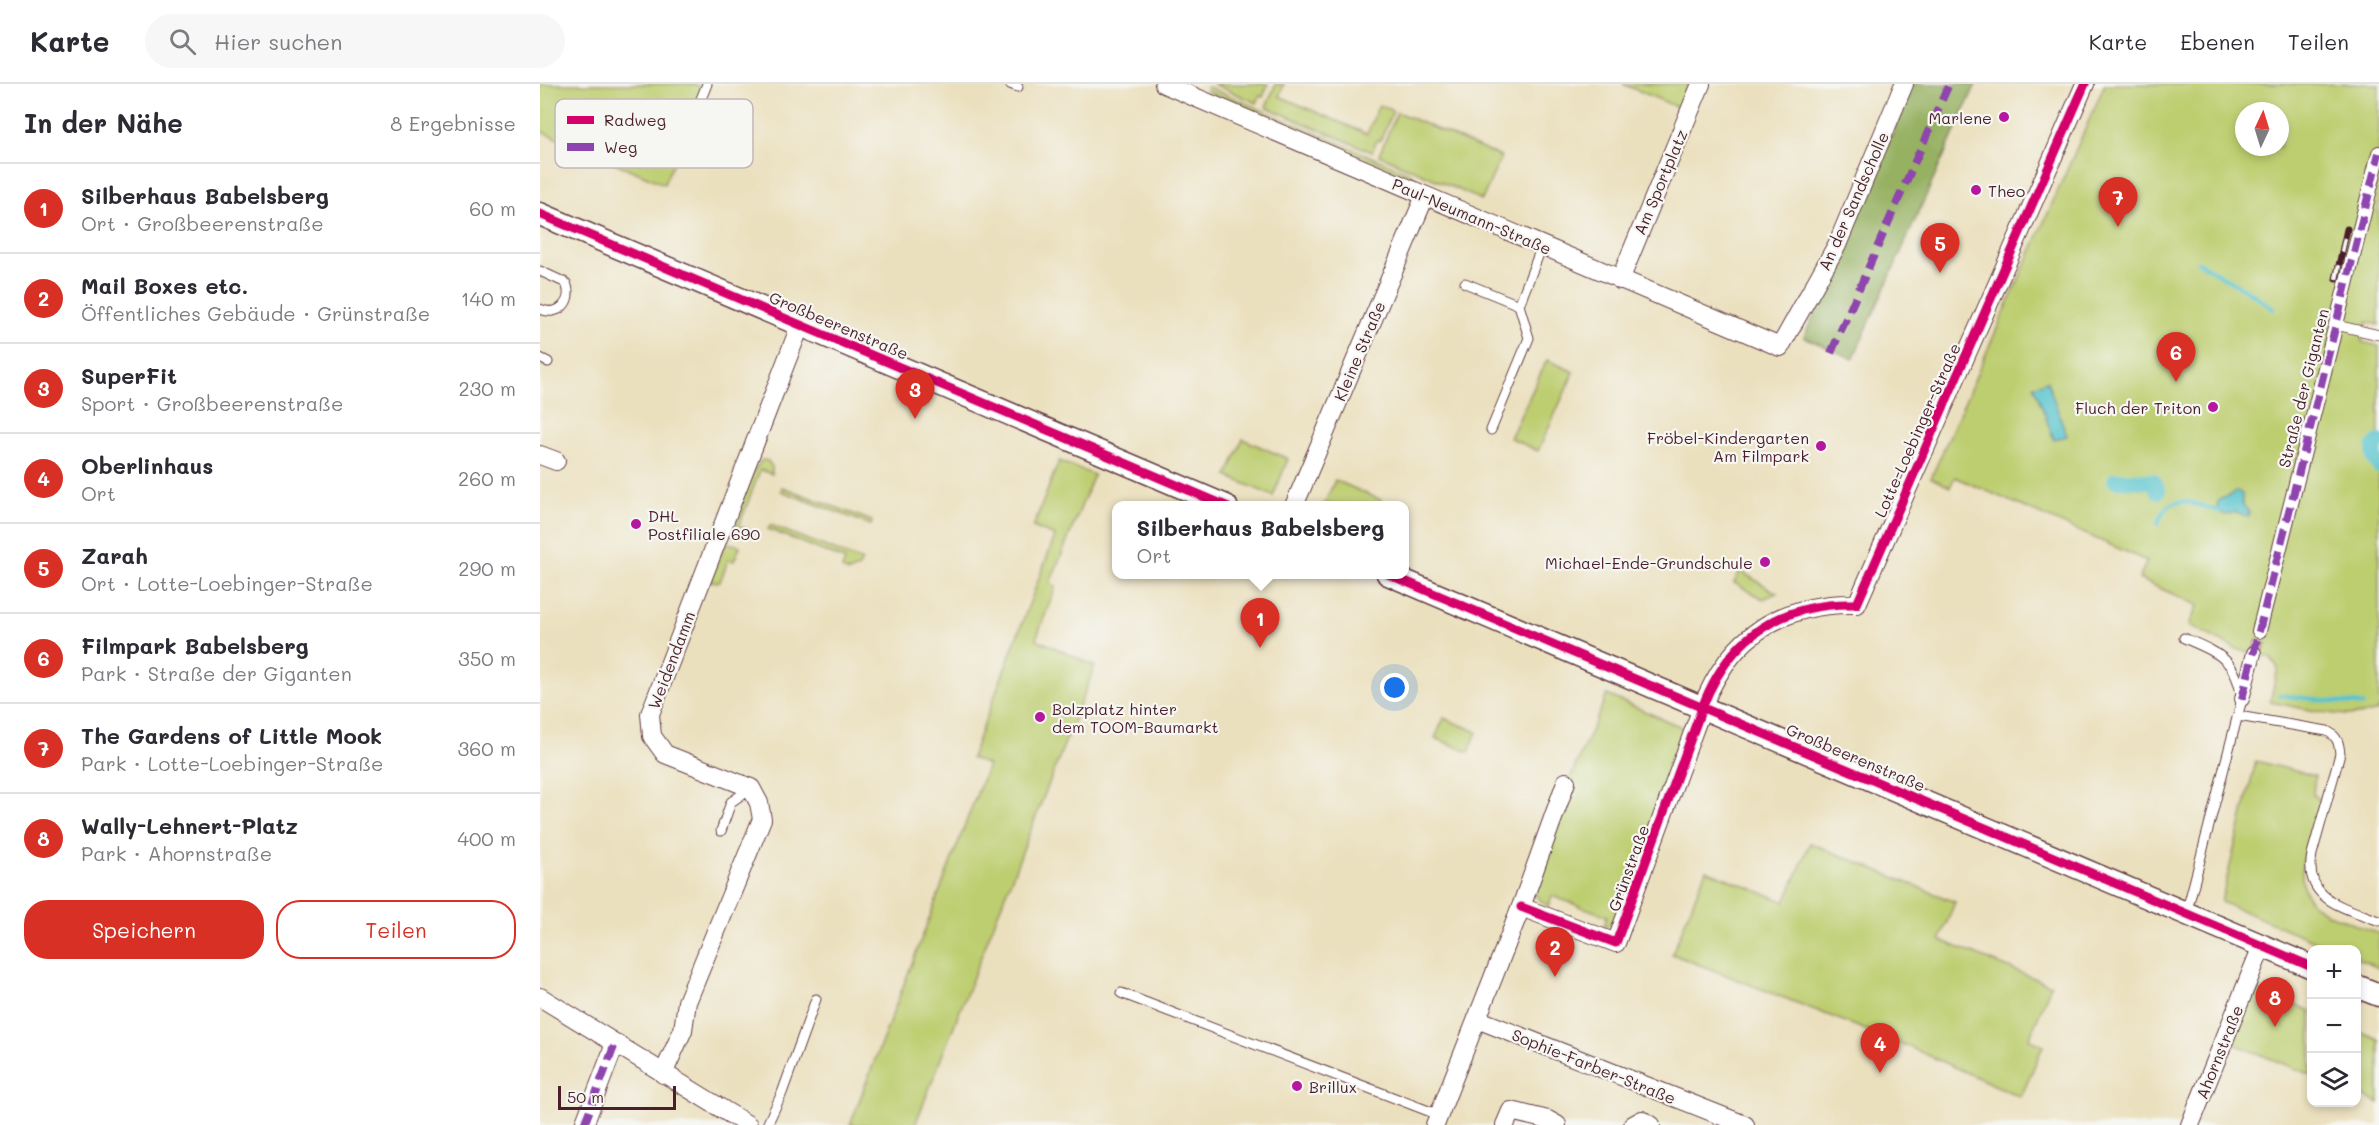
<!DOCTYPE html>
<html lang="de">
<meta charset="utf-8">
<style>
:root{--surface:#fff;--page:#f7f7f7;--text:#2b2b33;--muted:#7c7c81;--line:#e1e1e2;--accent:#d93025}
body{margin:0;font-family:Mali,sans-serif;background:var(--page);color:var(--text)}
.controls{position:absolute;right:18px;bottom:18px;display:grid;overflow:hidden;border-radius:12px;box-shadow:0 3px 9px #0003}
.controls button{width:54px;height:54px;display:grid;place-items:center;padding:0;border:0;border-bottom:2px solid var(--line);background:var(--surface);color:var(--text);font:30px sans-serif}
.compass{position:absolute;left:1695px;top:18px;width:54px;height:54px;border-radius:50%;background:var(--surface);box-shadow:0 3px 9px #0003;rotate:4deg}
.scale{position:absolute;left:18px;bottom:15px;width:118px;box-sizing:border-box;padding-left:6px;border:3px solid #4a1f2b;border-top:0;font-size:16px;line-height:21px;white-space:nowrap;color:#4a1f2b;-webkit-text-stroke:4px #f6f6f2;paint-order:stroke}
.you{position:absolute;left:855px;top:604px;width:21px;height:21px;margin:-15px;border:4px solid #fff;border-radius:50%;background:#1a73e8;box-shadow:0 0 0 9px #1a73e833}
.badge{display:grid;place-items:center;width:39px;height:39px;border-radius:50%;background:var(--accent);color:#fff;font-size:20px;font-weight:700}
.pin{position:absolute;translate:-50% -50px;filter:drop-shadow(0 2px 3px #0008)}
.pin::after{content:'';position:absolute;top:32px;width:21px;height:18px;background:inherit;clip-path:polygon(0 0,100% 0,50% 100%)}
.popup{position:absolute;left:572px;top:417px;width:297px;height:78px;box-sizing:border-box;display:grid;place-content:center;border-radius:12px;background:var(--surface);filter:drop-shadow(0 2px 4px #0005);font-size:20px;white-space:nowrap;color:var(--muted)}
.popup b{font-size:22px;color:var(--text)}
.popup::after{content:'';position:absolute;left:50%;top:100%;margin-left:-12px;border:12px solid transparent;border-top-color:var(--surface)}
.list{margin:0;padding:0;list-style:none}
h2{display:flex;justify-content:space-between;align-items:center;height:78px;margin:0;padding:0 24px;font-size:26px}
h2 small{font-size:20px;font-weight:400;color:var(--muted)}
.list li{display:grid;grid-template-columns:39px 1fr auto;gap:18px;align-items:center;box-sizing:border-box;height:90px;padding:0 24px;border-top:2px solid var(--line)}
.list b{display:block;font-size:22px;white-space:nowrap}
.list p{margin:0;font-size:20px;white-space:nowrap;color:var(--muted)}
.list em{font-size:20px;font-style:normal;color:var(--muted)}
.actions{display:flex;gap:12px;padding:18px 24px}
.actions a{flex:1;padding:14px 0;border:2px solid var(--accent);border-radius:24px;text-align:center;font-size:21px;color:var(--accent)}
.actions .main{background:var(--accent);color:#fff}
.icon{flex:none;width:33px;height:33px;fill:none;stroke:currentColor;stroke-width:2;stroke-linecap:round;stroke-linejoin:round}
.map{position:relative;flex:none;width:1839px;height:1041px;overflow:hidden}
header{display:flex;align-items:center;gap:36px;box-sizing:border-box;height:84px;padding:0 30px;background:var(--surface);border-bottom:2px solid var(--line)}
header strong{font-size:28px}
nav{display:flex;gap:33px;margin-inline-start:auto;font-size:21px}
.search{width:420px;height:54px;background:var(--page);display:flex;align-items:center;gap:15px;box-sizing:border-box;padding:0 21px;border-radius:33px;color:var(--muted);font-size:22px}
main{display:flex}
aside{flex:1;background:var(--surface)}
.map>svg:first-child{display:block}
.green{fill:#bdce70;stroke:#84764e;stroke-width:1.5;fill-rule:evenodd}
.forest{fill:#96b162;stroke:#706846;stroke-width:1.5}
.water{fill:#57c4ce;stroke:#50727c;stroke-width:1.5}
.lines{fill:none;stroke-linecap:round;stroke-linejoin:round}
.stream{stroke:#57c4ce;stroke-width:4.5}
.canal{stroke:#57c4ce;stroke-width:16}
.pedestrian-tunnel{stroke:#cbb9a1;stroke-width:14;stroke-dasharray:14 7;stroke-linecap:butt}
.service-casing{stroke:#623c41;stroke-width:11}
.pedestrian-casing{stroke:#623c41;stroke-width:16}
.minor-casing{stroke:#623c41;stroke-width:20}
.tertiary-casing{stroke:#623c41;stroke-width:25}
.service{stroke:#fff;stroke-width:9}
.pedestrian{stroke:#fff;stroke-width:14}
.minor{stroke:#fff;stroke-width:18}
.tertiary{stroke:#fff;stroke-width:22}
.rail-casing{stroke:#4a1f2b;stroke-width:7}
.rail{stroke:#f6f6f2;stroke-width:4.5;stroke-dasharray:14;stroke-linecap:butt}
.quiet{stroke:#8e44ad;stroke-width:8;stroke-dasharray:15 8;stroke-linecap:butt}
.cycleway-casing{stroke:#f6f6f2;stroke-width:13}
.cycleway{stroke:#d6006c;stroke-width:9}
.poi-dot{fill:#b5179e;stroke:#f6f6f2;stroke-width:2}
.labels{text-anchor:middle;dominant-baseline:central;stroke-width:4.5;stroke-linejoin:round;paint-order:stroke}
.poi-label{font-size:16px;fill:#4a1f2b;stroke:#f6f6f2;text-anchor:end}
.street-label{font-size:16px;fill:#4a1f2b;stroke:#f6f6f2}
.key{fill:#f6f6f2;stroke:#c2b6b6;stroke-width:1.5}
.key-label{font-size:16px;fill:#4a1f2b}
</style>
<header>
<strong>Karte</strong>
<div class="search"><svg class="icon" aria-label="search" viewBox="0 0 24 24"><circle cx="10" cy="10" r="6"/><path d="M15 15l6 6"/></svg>Hier suchen</div>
<nav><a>Karte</a><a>Ebenen</a><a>Teilen</a></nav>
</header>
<main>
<aside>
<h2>In der Nähe<small>8 Ergebnisse</small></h2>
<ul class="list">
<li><span class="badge">1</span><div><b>Silberhaus Babelsberg</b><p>Ort · Großbeerenstraße</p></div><em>60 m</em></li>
<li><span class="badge">2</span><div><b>Mail Boxes etc.</b><p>Öffentliches Gebäude · Grünstraße</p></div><em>140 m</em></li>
<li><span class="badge">3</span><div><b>SuperFit</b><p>Sport · Großbeerenstraße</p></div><em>230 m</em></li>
<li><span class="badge">4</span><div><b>Oberlinhaus</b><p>Ort</p></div><em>260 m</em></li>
<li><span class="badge">5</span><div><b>Zarah</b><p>Ort · Lotte-Loebinger-Straße</p></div><em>290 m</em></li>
<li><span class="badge">6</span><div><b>Filmpark Babelsberg</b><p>Park · Straße der Giganten</p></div><em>350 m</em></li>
<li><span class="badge">7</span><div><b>The Gardens of Little Mook</b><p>Park · Lotte-Loebinger-Straße</p></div><em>360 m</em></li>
<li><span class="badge">8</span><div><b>Wally-Lehnert-Platz</b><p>Park · Ahornstraße</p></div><em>400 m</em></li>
</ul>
<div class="actions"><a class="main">Speichern</a><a>Teilen</a></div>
</aside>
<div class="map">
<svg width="1839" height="1041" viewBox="0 0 1839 1041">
<rect width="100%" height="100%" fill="#f6f6f2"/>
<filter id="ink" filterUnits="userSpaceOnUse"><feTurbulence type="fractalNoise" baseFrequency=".0167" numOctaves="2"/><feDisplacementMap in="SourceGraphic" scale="12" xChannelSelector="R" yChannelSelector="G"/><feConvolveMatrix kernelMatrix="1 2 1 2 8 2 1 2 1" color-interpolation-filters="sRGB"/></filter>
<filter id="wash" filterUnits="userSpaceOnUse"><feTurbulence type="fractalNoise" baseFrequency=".008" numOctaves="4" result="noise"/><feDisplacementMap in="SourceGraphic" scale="24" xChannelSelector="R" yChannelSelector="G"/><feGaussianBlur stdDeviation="1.35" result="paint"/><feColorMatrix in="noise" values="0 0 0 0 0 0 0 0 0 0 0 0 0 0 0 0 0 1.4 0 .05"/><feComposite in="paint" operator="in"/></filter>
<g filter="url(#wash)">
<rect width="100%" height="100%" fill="#ebe0be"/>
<g class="green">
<polygon points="0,0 154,0 165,5 124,100 0,47"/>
<polygon points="673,0 728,0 723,13 720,12 717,19"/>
<polygon points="736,0 744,0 739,12 827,50 839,21 853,27 840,57 837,56 832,68 726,23"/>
<polygon points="1083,0 1148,0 1139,24"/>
<path d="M1565 0H1839V241L1827 238 1822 258 1839 262V626C1812 639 1760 623 1730 618L1738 584 1730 573 1696 565 1649 541 1658 521 1599 495 1607 477 1415 393 1410 403 1391 394ZM1704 27H1740V63H1704Z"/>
<polygon points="668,3 871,90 870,94 666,7"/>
<polygon points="857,28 961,73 942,116 839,71"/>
<polygon points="1007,276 1034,288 998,367 970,354"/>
<polygon points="703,355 748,375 733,412 687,392"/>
<polygon points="222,376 228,377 232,383 232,390 220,386 199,442 210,446 209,449 197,444 195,437 213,387"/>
<polygon points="519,377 554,391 510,499 516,502 496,555 555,582 375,1041 310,1041 448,681 431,674 515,452 493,443"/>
<polygon points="795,396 841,416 838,421 784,421"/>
<polygon points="242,403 332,437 331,441 241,407"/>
<polygon points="230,441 322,477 318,484 309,488 302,485 305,476 228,445"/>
<polygon points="188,459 200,462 194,477 188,476 180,498 170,497 185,460"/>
<polygon points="1200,487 1237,509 1223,515 1194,499"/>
<polygon points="1067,611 1139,642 1148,649 1076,835 1071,840 1064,842 1067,832 1012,812 1008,823 995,811 996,792 1032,690"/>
<polygon points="904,634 937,648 929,668 895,654"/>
<path d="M1716 677 1775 692 1773 711 1782 717C1772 747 1742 806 1783 827 1800 836 1821 842 1839 850V884L1817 875 1816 866 1794 865 1681 818Z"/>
<polygon points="1270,759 1415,818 1400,856 1511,901 1489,955 1503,962 1481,1013 1367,962 1132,870 1166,786 1245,818"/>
<polygon points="1714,904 1771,927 1771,991 1692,959"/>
<polygon points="1816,946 1839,955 1839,1019 1817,1009"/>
</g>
<polygon class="forest" points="1374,0 1436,0 1313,275 1264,253"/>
<g class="water">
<polygon points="1507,297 1527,352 1514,356 1494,302"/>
<polygon points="1698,407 1702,410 1702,420 1709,428 1709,433 1696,428 1685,431 1679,427 1677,422 1679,416"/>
</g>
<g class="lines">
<g class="stream">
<polyline points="1658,178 1716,212 1733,225"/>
<path d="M1618 440C1629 405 1652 420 1679 427"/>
<polyline points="1740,611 1823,621"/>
</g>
<g class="canal">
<polyline points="1839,358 1834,362 1834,374 1839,382"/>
<polyline points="1575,396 1613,397 1618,407"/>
</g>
</g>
</g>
<g filter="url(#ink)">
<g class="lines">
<polyline class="pedestrian-tunnel" points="1714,569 1719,547"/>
<defs>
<g id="service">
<polyline points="470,0 478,3"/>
<polyline points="143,60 167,0"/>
<path d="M0 187 26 199C34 218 18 233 0 225"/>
<polyline points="925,199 979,221 1002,162"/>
<polyline points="1796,241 1839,251"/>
<polyline points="0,274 8,278"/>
<polyline points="951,346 989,254 979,221"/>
<path d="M1644 554C1678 569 1696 574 1702 615L1646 830"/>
<path d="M1698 632 1787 647C1798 653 1799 659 1800 670L1772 770C1763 817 1805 823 1839 837"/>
<polyline points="181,747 191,718 211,704"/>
<polyline points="581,909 899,1031"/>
<polyline points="227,1041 242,1009 276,915"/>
</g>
<g id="pedestrian">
<polyline points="1719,547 1839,69"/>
<polyline points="1702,615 1714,569"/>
</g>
<g id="minor">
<polyline points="624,0 1240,263 1297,161 1364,0"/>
<polyline points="1080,196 1161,0"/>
<polyline points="0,371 16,377"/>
<polyline points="754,422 885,112"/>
<path d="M981 823 1076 859 1162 624C1189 553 1241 518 1317 520L1545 0"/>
<polyline points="0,913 208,1041"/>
<polyline points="937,935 1205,1041"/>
<polyline points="123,990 143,946 147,918 222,735 219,719 211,704 125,670 112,652 110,630 260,242"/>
<polyline points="44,1041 75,960"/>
<polyline points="895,1041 981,823 1026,698"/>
<polyline points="965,1041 971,1027 1008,1036 1017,1041"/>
<polyline points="1093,1041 1102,1036 1111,1041"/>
<polyline points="1650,1041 1722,862"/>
</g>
<g id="tertiary">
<polyline points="0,130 686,422"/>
<polyline points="848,490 1772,883"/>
<polyline points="1816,902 1839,911"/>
</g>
</defs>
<use href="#service" class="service-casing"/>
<use href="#pedestrian" class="pedestrian-casing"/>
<use href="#minor" class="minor-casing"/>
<use href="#tertiary" class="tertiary-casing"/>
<use href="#service" class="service"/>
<use href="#pedestrian" class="pedestrian"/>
<use href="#minor" class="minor"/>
<use href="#tertiary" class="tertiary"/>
<defs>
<polyline id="rail" points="1796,195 1807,145"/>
</defs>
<use href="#rail" class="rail-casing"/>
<use href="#rail" class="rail"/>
<g class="quiet">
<polyline points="1291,269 1409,0"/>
<polyline points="1702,615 1839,69"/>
<polyline points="44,1041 75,960"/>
</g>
<defs>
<g id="cycleway">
<polyline points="0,130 686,422"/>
<polyline points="848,490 1772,883"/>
<path d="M981 823 1076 859 1162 624C1189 553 1241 518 1317 520L1545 0"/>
</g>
</defs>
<use href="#cycleway" class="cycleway-casing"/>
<use href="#cycleway" class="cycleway"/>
</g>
</g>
<g class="poi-dot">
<circle cx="1464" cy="33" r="6"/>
<circle cx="1436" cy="106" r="6"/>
<circle cx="1673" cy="323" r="6"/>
<circle cx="1281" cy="362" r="6"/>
<circle cx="96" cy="440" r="6"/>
<circle cx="1225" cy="478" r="6"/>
<circle cx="500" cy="633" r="6"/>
<circle cx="757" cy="1002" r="6"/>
</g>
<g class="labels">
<g class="poi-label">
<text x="1452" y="33">Marlene</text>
<text x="1448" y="106" text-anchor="start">Theo</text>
<text x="1661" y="323">Fluch der Triton</text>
<text x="1269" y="353">Fröbel-Kindergarten<tspan x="1269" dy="18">Am Filmpark</tspan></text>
<text x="108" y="431" text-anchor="start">DHL<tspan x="108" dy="18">Postfiliale 690</tspan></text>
<text x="1213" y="478">Michael-Ende-Grundschule</text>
<text x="512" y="624" text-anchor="start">Bolzplatz hinter<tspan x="512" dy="18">dem TOOM-Baumarkt</tspan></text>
<text x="769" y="1002" text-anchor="start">Brillux</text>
</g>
<g class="street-label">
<text transform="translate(1120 98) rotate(-67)">Am Sportplatz</text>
<text transform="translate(1313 117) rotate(-66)">An der Sandscholle</text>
<text transform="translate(932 132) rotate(23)">Paul-Neumann-Straße</text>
<text transform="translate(299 241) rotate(23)">Großbeerenstraße</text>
<text transform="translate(819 267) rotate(-67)">Kleine Straße</text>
<text transform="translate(1763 304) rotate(-76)">Straße der Giganten</text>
<text transform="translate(1377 346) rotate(-66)">Lotte-Loebinger-Straße</text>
<text transform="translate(131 576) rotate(-69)">Weidendamm</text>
<text transform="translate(1316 673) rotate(23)">Großbeerenstraße</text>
<text transform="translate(1088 784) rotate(-70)">Grünstraße</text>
<text transform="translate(1679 968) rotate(-68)">Ahornstraße</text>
<text transform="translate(1054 982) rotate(22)">Sophie-Farber-Straße</text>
</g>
</g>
<rect x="15" y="15" width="198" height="69" rx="9" class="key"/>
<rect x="27" y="32" width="27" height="8" fill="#d6006c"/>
<rect x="27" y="59" width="27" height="8" fill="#8e44ad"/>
<g class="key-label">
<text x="64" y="42">Radweg</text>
<text x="64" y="69">Weg</text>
</g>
</svg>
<div class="controls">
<button>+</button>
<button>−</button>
<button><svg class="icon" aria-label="layers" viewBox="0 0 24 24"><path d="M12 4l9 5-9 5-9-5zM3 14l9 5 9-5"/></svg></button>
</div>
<svg class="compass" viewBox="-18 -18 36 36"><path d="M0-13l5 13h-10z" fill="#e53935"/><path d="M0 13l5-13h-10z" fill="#7c7c81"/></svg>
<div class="scale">50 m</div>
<div class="you"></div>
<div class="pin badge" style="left:720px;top:564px">1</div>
<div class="popup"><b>Silberhaus Babelsberg</b>Ort</div>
<div class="pin badge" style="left:1015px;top:893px">2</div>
<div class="pin badge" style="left:375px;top:335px">3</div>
<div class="pin badge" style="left:1340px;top:989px">4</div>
<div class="pin badge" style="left:1400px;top:189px">5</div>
<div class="pin badge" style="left:1636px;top:298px">6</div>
<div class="pin badge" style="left:1578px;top:143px">7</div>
<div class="pin badge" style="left:1735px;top:943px">8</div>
</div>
</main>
